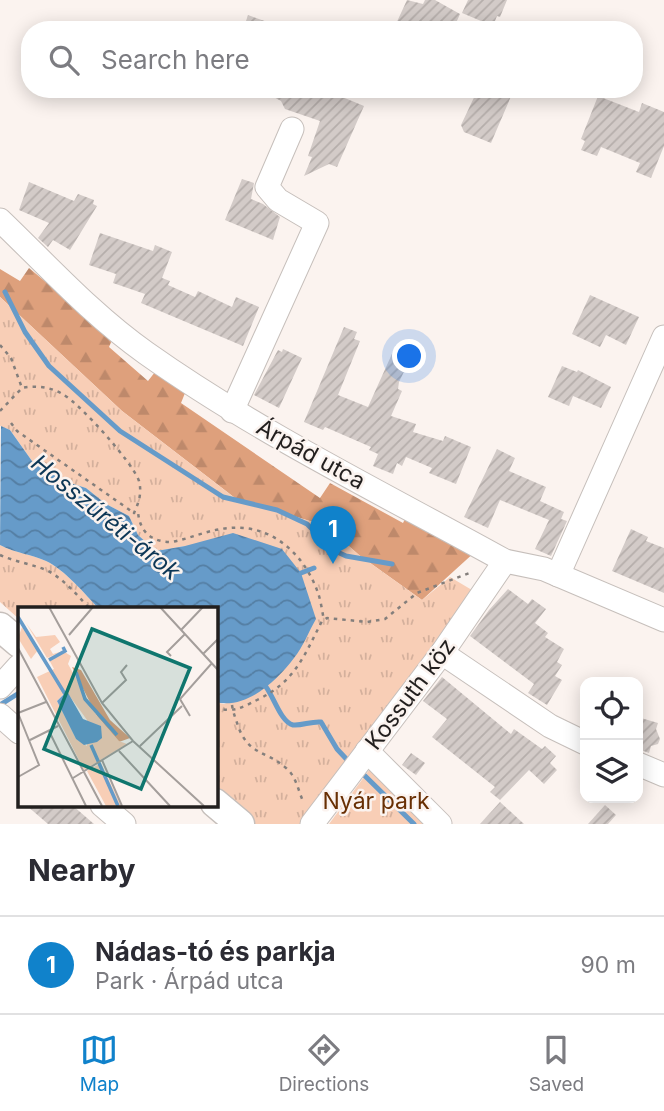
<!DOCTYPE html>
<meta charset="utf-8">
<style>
:root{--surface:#fff;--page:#f2f2f3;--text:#2b2b33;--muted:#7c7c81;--line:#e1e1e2;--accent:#1082cb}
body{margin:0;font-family:Inter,sans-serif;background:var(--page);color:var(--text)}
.controls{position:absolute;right:21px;bottom:21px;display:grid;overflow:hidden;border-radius:14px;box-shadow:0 4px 18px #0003}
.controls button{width:63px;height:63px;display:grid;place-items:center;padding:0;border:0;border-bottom:2px solid var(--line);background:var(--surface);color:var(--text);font:35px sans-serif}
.you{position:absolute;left:410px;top:357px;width:24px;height:24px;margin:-18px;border:5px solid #fff;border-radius:50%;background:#1a73e8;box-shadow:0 0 0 10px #1a73e833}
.badge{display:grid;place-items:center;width:46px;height:46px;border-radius:50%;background:var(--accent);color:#fff;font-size:23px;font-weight:700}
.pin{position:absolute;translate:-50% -58px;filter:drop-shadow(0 2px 4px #0008)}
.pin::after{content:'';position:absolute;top:37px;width:24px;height:21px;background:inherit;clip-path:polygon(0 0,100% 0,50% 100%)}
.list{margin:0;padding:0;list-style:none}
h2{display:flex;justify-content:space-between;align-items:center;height:91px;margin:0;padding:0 28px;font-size:30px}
h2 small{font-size:23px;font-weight:400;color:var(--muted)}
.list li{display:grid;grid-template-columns:46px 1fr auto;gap:21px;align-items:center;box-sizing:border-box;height:98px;padding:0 28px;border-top:2px solid var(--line)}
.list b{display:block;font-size:26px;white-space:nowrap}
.list p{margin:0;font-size:23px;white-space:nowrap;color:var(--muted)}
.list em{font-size:23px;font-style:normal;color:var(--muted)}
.icon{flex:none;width:38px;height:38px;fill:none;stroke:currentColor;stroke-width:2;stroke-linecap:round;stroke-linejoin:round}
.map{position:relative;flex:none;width:664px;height:824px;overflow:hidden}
.search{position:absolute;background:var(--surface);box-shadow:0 4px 18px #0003;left:21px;right:21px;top:21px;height:77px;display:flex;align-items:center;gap:18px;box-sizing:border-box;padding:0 24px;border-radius:28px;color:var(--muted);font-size:26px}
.sheet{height:189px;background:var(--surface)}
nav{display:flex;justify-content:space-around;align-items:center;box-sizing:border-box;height:98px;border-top:2px solid var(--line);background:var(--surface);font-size:19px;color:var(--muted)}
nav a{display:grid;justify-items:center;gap:4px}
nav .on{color:var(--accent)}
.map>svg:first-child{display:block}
.forest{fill:url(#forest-firs)}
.park{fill:url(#park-tufts)}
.water{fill:url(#water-waves)}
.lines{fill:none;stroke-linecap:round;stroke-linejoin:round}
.stream{stroke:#669bc9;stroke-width:5}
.building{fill:url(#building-hatch)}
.minor-casing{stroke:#c6bfbb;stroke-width:25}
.major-casing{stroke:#c6bfbb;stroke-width:31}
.path{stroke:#847f7c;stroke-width:2.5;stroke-dasharray:3.5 5;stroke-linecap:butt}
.minor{stroke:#fff;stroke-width:23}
.major{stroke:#fff;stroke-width:28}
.labels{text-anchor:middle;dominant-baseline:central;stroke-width:5;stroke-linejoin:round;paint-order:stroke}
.street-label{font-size:23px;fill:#221f1e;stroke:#fbf3ef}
.park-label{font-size:23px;fill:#682f03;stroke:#fbf3ef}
.water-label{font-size:24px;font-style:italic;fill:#0d3756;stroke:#fbf3ef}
.inset-river{fill:none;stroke:#669bc9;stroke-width:3.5}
.inset-road{fill:none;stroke:#a49e9b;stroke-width:2}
.view{fill:#0f766e;fill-opacity:0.15;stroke:#0f766e;stroke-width:3.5}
.inset-edge{fill:none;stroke:#221f1e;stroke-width:3.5}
</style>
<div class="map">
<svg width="664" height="824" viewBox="0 0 664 824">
<defs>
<pattern id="forest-firs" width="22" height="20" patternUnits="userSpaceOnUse" patternTransform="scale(1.75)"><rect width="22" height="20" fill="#dea07c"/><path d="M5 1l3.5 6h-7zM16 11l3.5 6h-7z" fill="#be896b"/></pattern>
<pattern id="park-tufts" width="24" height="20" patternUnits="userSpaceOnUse" patternTransform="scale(1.75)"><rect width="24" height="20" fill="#f8ceb6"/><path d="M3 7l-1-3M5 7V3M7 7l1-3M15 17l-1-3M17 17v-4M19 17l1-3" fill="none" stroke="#d4b09c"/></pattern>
<pattern id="water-waves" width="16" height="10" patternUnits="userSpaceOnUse" patternTransform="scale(1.75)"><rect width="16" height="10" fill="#669bc9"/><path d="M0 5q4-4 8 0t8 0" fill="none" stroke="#547ea3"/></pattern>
<pattern id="building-hatch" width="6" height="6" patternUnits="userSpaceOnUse" patternTransform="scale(1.75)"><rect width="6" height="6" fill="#d3cbc8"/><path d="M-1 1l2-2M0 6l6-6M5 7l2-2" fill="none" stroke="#b5aeab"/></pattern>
</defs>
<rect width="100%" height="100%" fill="#fbf3ef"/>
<polygon class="forest" points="29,268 113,338 109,347 148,381 155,372 185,393 181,403 320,498 330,483 403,523 407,515 476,551 422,600 359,555 326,526 235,498 122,411 0,297 0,269 20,281"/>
<g class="park">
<polygon points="0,297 122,411 235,498 326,526 359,555 422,600 450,577 477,593 301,824 254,824 215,790 215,702 224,704 267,687 185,546 156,551 138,535 129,516 106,504 86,488 64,481 32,461 10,430 0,426"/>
<path d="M0 545C15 553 31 554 46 561 65 570 85 594 99 609H19V619L0 602Z"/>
<polygon points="370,769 432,824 329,824"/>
</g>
<path class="water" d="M1 426 10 430 32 461 64 481 86 488 106 504 129 516 138 535 156 551 185 546 233 533 282 549 301 573 316 619C309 631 303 647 294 658 277 681 246 710 215 702V609H99C85 594 65 570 46 561 31 554 15 553 0 545Z"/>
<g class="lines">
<g class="stream">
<polyline points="5,292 25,332 49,366 120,431 223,497 277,510 307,524 333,550 346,556 392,564"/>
<polyline points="301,573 314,568"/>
<path d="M263 683C273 693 280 722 293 725 302 726 311 721 321 722L337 749 351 764"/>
<polyline points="0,705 19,693"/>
<polyline points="359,770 414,824"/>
</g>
</g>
<g class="building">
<polygon points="407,0 423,4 425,0 435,0 460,14 453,30 405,30 395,26"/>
<polygon points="468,0 507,0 500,17 497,16 493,26 462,13"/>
<polygon points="248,15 284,28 284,30 243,30"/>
<polygon points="259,89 323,89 364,106 337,167 329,164 304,176 312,157 308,156 320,121 285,109 281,101"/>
<polygon points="478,89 495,96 498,89 512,94 491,143 464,132 461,125"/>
<polygon points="598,96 639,112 642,103 664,112 664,146 651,178 636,172 640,163 601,147 597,156 581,150 585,141 581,139"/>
<polygon points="242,179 254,183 251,199 263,204 280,217 273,240 225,220"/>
<polygon points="29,182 74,201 78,194 94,200 93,204 97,206 70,250 53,240 48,247 38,238 49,223 19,210"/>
<polygon points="100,233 153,251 155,245 172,252 162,278 170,281 168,285 195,297 198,291 232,307 236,297 259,307 243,346 141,303 145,294 113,283 116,274 89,265"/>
<polygon points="590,295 639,317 626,345 606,335 600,347 572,334"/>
<polygon points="344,327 357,332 354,339 360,341 338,395 368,407 396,345 413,353 399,382 398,389 402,391 391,416 416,424 413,432 443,441 445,436 471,447 456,484 429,473 432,468 406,457 402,466 397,463 393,474 373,466 378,454 369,450 371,447 325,427 323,430 304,422"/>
<polygon points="283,349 302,358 279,408 254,395 278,350 282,352"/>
<polygon points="562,366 577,372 578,370 611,387 601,408 573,396 569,406 548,397"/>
<polygon points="497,449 515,458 509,471 546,487 540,501 564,512 561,519 567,521 551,556 535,549 549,520 500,500 488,528 464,517"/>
<polygon points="631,529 648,537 646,541 664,548 664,593 612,571"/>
<polygon points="508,589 528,604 532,599 546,609 535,623 548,633 545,637 564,649 557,662 562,665 555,676 562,680 547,705 528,693 534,684 470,636 489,610"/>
<polygon points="442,677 511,734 514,729 542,749 545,746 556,756 550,763 557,770 544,784 529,770 500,800 490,792 495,787 432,737 447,719 423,701"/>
<polygon points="641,718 658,723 656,729 660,739 658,744 651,746 649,753 638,749 638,727"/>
<polygon points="411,753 425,763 416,775 402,765"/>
<polygon points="500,802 524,824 480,824"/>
<polygon points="26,805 72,805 94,824 48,824"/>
<polygon points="605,805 616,815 608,824 588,824"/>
</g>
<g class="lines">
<defs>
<g id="minor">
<path d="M0 220C47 265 92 315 146 353 259 433 384 494 505 561L544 569 664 620"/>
<polyline points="232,411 317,223 278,200 267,187 292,129"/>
<polyline points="558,575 664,337"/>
<polyline points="442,653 550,726 585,743"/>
<polyline points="0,687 19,666"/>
<polyline points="0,715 19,732"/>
<polyline points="367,751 440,824"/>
<polyline points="638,764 664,775"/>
<polyline points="102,805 124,824"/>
<polyline points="312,824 442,653 505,561"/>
</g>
<g id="major">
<polyline points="0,627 19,643"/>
<polyline points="215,803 240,824"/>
</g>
</defs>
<use href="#minor" class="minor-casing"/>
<use href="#major" class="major-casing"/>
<g class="path">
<polyline points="0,345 11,358 22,388"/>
<path d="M0 411 22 388C35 385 52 387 64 395 81 405 133 463 139 481 142 493 139 502 134 513L138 512C140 533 152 542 172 542 192 538 210 529 230 528 272 524 305 555 318 593 321 601 322 611 324 620"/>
<polyline points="11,423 17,431 134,513"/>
<path d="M0 555C15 562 33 564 48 571 65 580 77 595 90 609"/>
<path d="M232 705C233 713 236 719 238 726 249 756 266 750 286 768 296 776 298 790 303 801"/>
<path d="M215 708C235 712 239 709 257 700 295 682 304 656 322 621L327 618 367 622 385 619 417 593 472 572"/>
</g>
<use href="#minor" class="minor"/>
<use href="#major" class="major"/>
</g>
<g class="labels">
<g class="street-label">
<text transform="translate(311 454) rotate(29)">Árpád utca</text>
<text transform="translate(410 694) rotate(-53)">Kossuth köz</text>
</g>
<g class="park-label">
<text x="376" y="801">Nyár park</text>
</g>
<g class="water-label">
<text transform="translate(106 517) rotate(39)">Hosszúréti-árok</text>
</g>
</g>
<g transform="translate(18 607)">
<rect width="200" height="200" fill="#fbf3ef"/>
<path d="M8 16 18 30 37 28 42 35 32 42 35 47 45 44 29 51Z" fill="#f8ceb6"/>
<path d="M54 60 63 63 92 113 112 131 101 135 79 109Z" fill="#dea07c"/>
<path d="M4 20 20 43 13 52 0 31Z" fill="#f8ceb6"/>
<path d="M45 44 53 49 50 57 79 109 101 134 109 137 66 163 19 70 36 62 30 51ZM48 84 69 113V139L58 132 39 94ZM83 156 103 199H88L69 164Z" fill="#f8ceb6" fill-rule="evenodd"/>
<path d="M49 84 65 112 83 119 84 131 79 135 66 138 58 132 39 94Z" fill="#669bc9"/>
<path class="inset-river" d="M0 10 47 87M31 53 47 44 45 40M58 65 67 92 99 128M73 138 100 199"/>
<path class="inset-road" d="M31 0 84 96 115 134 186 199M142 0 200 63M163 23 185 0M51 28 75 0M0 41 84 199M185 47 200 32M153 49 149 45 167 27M84 96 108 73 103 65 109 58M0 106 28 95M172 109 162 92 194 56M31 124 68 199M12 133 40 119M122 139 164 99M101 144 152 199M84 153 104 199M0 170 21 158 0 106M55 171 115 134"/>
<path class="view" d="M74 22 172 61 123 182 26 142Z"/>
<rect width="200" height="200" class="inset-edge"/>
</g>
</svg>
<div class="controls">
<button><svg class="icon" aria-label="locate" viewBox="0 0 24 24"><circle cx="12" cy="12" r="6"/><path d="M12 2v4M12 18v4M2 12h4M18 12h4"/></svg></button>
<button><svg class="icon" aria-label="layers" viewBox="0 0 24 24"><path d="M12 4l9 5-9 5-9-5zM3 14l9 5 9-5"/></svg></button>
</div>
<div class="you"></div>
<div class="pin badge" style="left:333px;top:564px">1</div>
<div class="search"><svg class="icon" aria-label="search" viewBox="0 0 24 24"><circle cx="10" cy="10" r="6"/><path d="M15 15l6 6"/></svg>Search here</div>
</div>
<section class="sheet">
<h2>Nearby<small></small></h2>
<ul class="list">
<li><span class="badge">1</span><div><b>Nádas-tó és parkja</b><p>Park · Árpád utca</p></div><em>90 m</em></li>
</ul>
</section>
<nav>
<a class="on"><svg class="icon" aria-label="map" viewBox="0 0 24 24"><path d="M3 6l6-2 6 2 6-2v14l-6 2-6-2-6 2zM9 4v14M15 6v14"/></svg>Map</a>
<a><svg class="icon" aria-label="directions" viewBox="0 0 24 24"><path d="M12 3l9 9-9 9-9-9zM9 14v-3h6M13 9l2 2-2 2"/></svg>Directions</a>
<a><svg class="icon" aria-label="saved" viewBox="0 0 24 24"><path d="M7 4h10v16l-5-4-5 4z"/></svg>Saved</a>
</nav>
